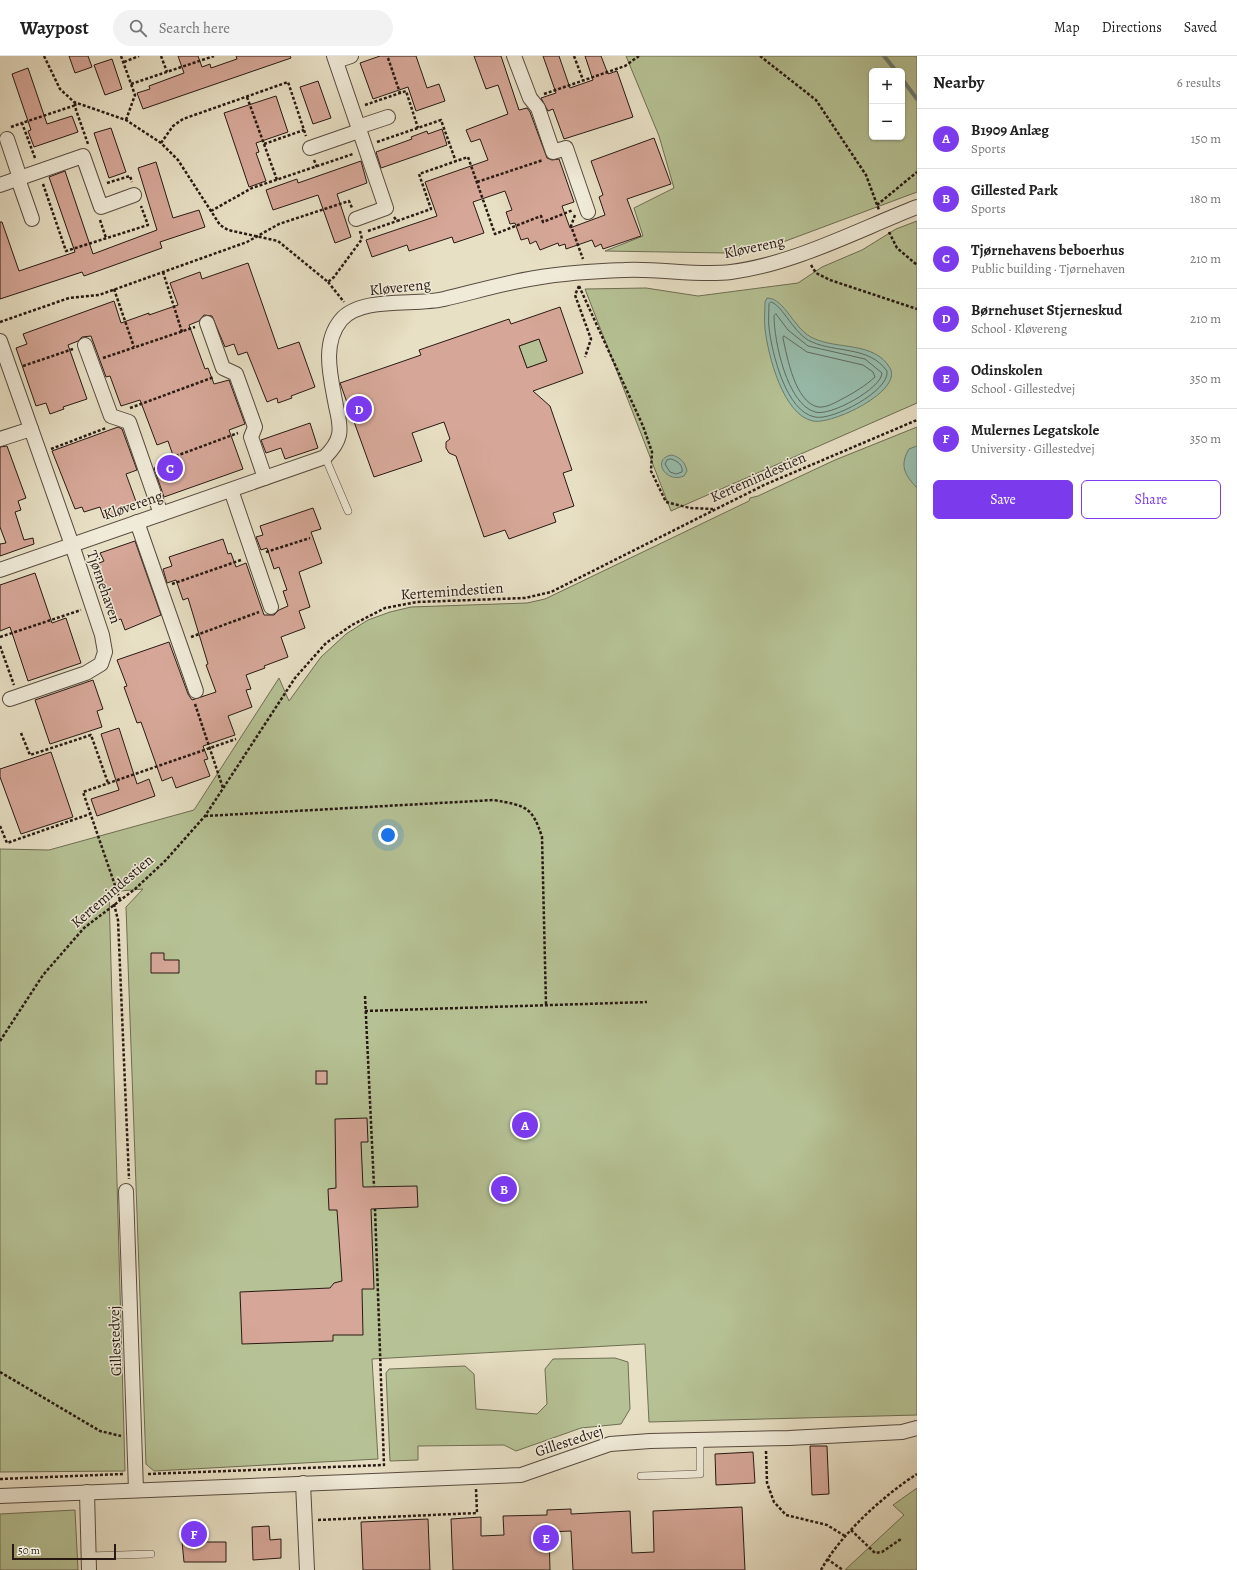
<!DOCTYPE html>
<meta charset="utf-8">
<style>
:root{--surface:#fff;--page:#f2f2f2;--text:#222;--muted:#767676;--line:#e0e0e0;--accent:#7c3aed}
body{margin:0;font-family:Alegreya,serif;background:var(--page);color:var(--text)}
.controls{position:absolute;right:12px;top:12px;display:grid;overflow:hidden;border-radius:6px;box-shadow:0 1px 3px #0004}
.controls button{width:36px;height:36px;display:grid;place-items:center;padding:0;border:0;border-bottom:1px solid var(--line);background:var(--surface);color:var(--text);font:20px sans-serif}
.scale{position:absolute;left:12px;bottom:10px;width:104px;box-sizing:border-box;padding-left:4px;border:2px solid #281913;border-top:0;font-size:11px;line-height:14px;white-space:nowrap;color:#281913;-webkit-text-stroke:3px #f0ebd9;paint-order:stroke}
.you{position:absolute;left:388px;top:779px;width:14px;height:14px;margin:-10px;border:3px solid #fff;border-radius:50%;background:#1a73e8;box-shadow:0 0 0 6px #1a73e833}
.badge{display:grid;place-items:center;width:26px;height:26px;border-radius:50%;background:var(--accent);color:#fff;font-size:13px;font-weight:700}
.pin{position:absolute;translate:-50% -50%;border:2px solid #fff;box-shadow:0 1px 4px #0006}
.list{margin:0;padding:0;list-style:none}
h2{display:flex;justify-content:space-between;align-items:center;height:52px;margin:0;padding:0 16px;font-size:17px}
h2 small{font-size:13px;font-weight:400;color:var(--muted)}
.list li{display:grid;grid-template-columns:26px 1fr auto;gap:12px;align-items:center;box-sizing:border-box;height:60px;padding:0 16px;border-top:1px solid var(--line)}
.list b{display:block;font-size:15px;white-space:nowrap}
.list p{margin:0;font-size:13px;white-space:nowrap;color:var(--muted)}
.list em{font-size:13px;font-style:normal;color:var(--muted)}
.actions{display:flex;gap:8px;padding:12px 16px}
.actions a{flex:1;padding:9px 0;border:1px solid var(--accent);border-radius:6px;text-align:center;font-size:14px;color:var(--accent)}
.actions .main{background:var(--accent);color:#fff}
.icon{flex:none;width:22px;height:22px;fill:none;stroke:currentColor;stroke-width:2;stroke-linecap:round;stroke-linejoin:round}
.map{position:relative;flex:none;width:917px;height:1514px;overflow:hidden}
header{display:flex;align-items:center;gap:24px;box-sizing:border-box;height:56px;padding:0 20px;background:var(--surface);border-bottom:1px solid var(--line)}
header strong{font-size:19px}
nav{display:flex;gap:22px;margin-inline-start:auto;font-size:14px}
.search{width:280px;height:36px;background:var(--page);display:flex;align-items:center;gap:10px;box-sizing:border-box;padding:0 14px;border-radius:22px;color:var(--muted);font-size:15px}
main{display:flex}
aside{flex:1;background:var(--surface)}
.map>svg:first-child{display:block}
.green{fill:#b6c295;stroke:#6f6e54;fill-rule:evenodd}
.water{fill:#98beae;stroke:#6b7c70}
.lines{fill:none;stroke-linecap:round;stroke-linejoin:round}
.shore{stroke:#606c60;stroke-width:1}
.stream{stroke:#6b7c70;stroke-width:4}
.building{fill:#d6a798;stroke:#281913;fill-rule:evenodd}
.lane-casing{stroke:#584b40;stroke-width:8}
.street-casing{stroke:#584b40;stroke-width:16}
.path{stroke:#281913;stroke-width:2.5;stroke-dasharray:3 2;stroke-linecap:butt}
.lane{stroke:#f0ebd9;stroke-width:7}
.street{stroke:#f0ebd9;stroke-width:14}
.labels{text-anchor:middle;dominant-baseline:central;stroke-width:3;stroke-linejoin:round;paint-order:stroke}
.street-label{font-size:15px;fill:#281913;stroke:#f0ebd9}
</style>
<header>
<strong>Waypost</strong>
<div class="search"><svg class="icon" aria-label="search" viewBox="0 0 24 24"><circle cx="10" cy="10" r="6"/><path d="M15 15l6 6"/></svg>Search here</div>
<nav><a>Map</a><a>Directions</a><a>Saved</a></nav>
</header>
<main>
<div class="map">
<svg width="917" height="1514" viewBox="0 0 917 1514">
<rect width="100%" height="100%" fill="#e8e0c5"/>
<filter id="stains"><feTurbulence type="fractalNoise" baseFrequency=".005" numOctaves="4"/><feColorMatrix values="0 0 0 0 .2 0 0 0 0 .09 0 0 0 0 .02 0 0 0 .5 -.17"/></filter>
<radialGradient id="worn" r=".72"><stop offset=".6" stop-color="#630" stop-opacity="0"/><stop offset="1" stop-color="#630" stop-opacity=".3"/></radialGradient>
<g class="green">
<path d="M626 0H917V136L775 189 726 197 605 195 643 180 634 152 674 132 659 80ZM872 15H902V81H872Z"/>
<polygon points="917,165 917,347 671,455 585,233 646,232 698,240 798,227 822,211 862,194 896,173"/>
<polygon points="539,283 547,305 527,312 519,290"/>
<polygon points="917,371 917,1359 649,1366 645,1288 372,1303 378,1403 154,1415 146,1408 126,851 143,833 109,836 125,1415 0,1416 0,793 49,794 194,754 279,622 289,645 321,601 346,578 368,564 390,556 411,551 527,547 545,543 749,445 750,442 758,440 835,404"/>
<polygon points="615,1302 628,1306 630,1353 621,1368 581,1372 516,1395 504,1389 418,1390 418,1404 390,1405 386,1317 389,1313 465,1310 474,1318 476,1353 537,1358 547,1348 545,1313 553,1303"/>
<polygon points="917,1432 917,1514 845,1514 904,1459 893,1449"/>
<polygon points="75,1454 78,1514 0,1514 0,1458"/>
</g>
<g class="water">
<path d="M767 242C785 242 794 274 813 282 837 294 874 285 890 312 903 335 832 369 813 365 783 359 768 299 765 273 764 264 765 255 765 246Z"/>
<path d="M917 390V432C905 419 899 410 909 393Z"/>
<path d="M672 399C681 402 685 406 687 415L684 420C665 428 651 402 672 399Z"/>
</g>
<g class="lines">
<g class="shore">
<path d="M771 246C783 249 794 279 812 286 837 297 869 290 887 315 890 335 832 365 815 361 786 356 772 297 769 272 768 264 769 256 769 248Z"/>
<path d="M776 258 788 274 808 290 865 303 882 317C882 332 830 361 815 356 787 348 774 285 774 260Z"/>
<path d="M784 280 807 296 863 309 873 316 875 321C865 330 855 336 844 342 836 346 827 352 818 351 795 346 787 301 783 282Z"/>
<path d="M671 403C678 405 683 409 682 416L676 418 670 416 665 408 667 404Z"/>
</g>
<g class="stream">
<polyline points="884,0 896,15"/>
<polyline points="902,23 917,43"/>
</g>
</g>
<g class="building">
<polygon points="69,0 88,0 92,11 75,17"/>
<polygon points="178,0 198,0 202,11 210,8 211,12 237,3 236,0 290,0 291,2 143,53 137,37 150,33 149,30 184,17"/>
<polygon points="380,0 416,0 427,32 439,28 445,45 416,55 408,31 373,43 360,7"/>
<polygon points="474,0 501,0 519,54 527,52 530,56 547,102 552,104 559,103 574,146 562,150 570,172 605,159 599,141 603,139 601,133 591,105 654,82 671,128 627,143 641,180 603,193 601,188 595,191 592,184 566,193 565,188 559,190 558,187 540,194 536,185 530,188 528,182 521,184 515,167 510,168 506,156 512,154 505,135 473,146 484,177 454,187 452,181 409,195 407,189 372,201 366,184 437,160 425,126 488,104 480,83 471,86 466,74 508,58 498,29 486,33"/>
<polygon points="543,0 559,0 570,32 593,24 585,0 601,0 608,18 617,15 633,61 564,83 553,53 548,55 541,42 556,37"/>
<polygon points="112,3 122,33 105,39 94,9"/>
<polygon points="28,12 47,68 72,60 78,76 34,91 28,75 31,74 12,18"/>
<polygon points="318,25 331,62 313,68 300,31"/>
<polygon points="276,40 288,76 256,87 259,96 256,97 266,125 249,131 224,57"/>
<polygon points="111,72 126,116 109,122 94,77"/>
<polygon points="442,73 447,89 381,112 376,96 412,83 411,81 427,75 428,78"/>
<polygon points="361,105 367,127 337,138 351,181 335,187 318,139 273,154 266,134 297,123 298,127"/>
<polygon points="156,106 173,162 199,154 205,171 160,186 162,192 84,220 82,216 0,243 0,166 2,166 19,215 75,196 49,121 65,115 93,198 157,174 138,112"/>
<polygon points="248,207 278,293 299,286 315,331 291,340 292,342 278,347 277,342 267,346 247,296 238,299 234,288 225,291 212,260 204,259 199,265 189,269 205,313 208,312 214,328 229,324 245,368 229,374 243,413 164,441 154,412 175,405 168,385 157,389 140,344 121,350 110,320 106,321 91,280 82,281 78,285 68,289 87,343 63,351 64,353 50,358 46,347 36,350 16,292 27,288 23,278 114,245 121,267 149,257 149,259 178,249 170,227 200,216 202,223"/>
<path d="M560 251 583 317 533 335 550 350 572 414 563 417 574 450 553 457 556 466 509 483 505 474 484 481 456 400 449 397 446 392V386L450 383 444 366 412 377 422 405 374 421 340 327 421 299 419 294 509 263 511 268ZM539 283 547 305 527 312 519 290Z"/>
<polygon points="310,367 318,392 285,403 281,392 266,397 261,384"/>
<polygon points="118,371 122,373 137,414 126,418 138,451 104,462 100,451 84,456 82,451 75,453 52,395"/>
<polygon points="7,390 26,442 18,445 21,454 15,456 24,484 33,482 34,488 0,500 0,488 6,487 0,471 0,391"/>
<polygon points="313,452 321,473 311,476 322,507 299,516 310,551 299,555 305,572 281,581 288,601 264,610 265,612 246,619 251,633 246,634 252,651 228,660 235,679 203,690 208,703 204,704 210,720 176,732 172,721 162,725 141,666 137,667 124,631 127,630 117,604 169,586 188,638 192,644 216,636 206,609 208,608 188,542 183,544 176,524 167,527 163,513 172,510 169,501 223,483 228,498 231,497 236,511 246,507 264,559 274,559 279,554 288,550 283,535 287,534 279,511 274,513 267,492 261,494 256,481 263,479 260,470"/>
<polygon points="135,485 161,559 125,574 121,563 111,566 107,557 111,555 96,514 99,513 97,508 104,505 100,497"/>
<polygon points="35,517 52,567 66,562 81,607 28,625 10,571 0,575 0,529"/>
<polygon points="93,624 103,653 97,655 102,671 50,688 35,644"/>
<polygon points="119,672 137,728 149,723 155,740 97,760 91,743 119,734 101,678"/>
<polygon points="51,696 73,761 21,778 0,721 0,713"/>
<polygon points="151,897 164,897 164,904 179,904 179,917 151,917"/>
<rect x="316" y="1015" width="11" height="13"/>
<polygon points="367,1062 368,1086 361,1086 363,1131 417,1130 418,1151 371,1153 374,1233 362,1233 363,1279 333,1279 333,1285 242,1288 240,1236 330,1232 334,1227 342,1225 337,1154 329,1154 328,1133 336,1132 335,1063"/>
<polygon points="810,1390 827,1390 829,1438 812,1439"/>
<polygon points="753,1396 755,1427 716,1429 715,1398"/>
<polygon points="742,1451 745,1514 573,1514 571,1475 549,1476 550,1514 453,1514 451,1463 481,1461 481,1480 504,1479 503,1460 547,1459 547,1454 571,1453 571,1458 630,1455 632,1497 654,1496 653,1455"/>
<polygon points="428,1463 430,1514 363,1514 361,1466"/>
<polygon points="269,1470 270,1484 281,1483 281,1502 253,1504 252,1471"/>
<polygon points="181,1475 200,1475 203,1486 226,1486 226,1506 184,1506"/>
</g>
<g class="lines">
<defs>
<g id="lane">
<polyline points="325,401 348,455"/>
<polyline points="641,1420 700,1418 700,1384"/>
<polyline points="89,1500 151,1498"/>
</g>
<g id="street">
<polyline points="334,0 386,152 356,163"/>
<polyline points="514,0 530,42 538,52 553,96 566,92 588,156"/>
<polyline points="336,5 351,0"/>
<polyline points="358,71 388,61"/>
<polyline points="7,83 20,122"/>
<polyline points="310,92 359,75"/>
<polyline points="18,123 32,163"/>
<polyline points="0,129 83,100 101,151 134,139"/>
<polyline points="207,267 223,312 236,318 255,371 251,381 265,422"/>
<polyline points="0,285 72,489 102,579 105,596 101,608 86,617 10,643"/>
<polyline points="85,289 111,360 129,366 161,458"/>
<polyline points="0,383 31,373"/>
<polyline points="231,434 271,551"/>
<polyline points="137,466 196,635"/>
<path d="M0 514 325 401C331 395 337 388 339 379 341 370 338 359 336 350 331 322 321 288 341 264 361 240 415 250 444 243 474 236 504 227 535 222 564 217 594 215 624 214 659 212 696 220 731 216 794 208 858 174 917 151"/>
<polyline points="126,1135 136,1434"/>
<polyline points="303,1427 307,1514"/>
<polyline points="87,1436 89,1514"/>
<polyline points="0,1440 521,1419 610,1388 650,1385 789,1382 902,1376 917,1372"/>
</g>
</defs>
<use href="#lane" class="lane-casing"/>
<use href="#street" class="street-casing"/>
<g class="path">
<polyline points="44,0 60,33 74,46 126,64 161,87 178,104 220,169 228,174 278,185 328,226 334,221 362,183 360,175"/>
<polyline points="121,0 135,39 126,64"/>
<polyline points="161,0 167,16"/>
<polyline points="574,0 583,24"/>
<polyline points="760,0 816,44 866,119 879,154"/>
<polyline points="388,2 400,37"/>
<polyline points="124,6 139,0"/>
<polyline points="131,28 214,0"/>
<polyline points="544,38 625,10 639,0"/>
<polyline points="247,41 277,124"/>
<polyline points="75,47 76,54 88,88"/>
<polyline points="365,49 406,35 418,72"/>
<polyline points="11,71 22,67"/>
<polyline points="377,86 441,64 456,106"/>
<polyline points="161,87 173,70 183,63 288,26 306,80"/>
<polyline points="264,88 304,74"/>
<polyline points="35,102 22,67 76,49"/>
<polyline points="314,104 317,111"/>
<polyline points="477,126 543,104"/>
<polyline points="107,127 130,120 132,126"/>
<polyline points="43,128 66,195 148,169 141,150"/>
<polyline points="877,149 917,116"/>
<polyline points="211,155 252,132 353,98"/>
<polyline points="575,159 571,170 583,203"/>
<polyline points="394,161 397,165 431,153 419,118 468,101 495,178 541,160 543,166 573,154"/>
<polyline points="100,164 106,182"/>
<polyline points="368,175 397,165"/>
<polyline points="889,176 897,192 917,209"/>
<polyline points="811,209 816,217 830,224 917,253"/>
<polyline points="163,216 182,276"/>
<polyline points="328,226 344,246"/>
<polyline points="579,230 643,370 652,396 651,415 666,446 690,452 713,453"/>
<polyline points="579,230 575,239 591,283 585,301"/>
<polyline points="114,233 134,291"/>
<polyline points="0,266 69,242 99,239 247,186 279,168 349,145 352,152"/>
<polyline points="103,302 195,271"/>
<polyline points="23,310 73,293"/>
<polyline points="130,352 214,321"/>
<polyline points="51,393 106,372"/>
<polyline points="157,407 238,377"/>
<polyline points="266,496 310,482"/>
<polyline points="172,528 241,504"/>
<polyline points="0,581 81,554"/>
<polyline points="191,581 259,556"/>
<polyline points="0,590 14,629"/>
<polyline points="195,648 223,732"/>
<polyline points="21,677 30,699 91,679 108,727"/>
<path d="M205 760 494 744C526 750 532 750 542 781L546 948"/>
<polyline points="0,770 7,787 90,758"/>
<polyline points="120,844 83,736 236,683"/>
<polyline points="114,848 118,864 129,1123"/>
<polyline points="365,940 374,1130"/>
<polyline points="365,955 647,946"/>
<polyline points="0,985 43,919 84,872 135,833 165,805 205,760 295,622 326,587 352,569 385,552 417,546 525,542 551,536 764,429 917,364"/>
<polyline points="0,1316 100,1375 121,1380"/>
<polyline points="766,1395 767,1427 774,1446 786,1459 827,1469 845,1480"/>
<polyline points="148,1418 384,1409 375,1153"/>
<polyline points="0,1423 123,1418"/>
<polyline points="318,1464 477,1457 476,1433"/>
<polyline points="851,1474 875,1497 882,1496 901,1483"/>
<polyline points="827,1503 843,1514"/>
<path d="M821 1514C840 1479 884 1439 917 1418"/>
</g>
<use href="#lane" class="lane"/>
<use href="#street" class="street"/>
</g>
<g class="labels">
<g class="street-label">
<text transform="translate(754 191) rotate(-12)">Kløvereng</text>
<text transform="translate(400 231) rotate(-6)">Kløvereng</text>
<text transform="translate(758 421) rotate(-24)">Kertemindestien</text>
<text transform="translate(133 449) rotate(-19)">Kløvereng</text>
<text transform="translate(104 531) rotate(71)">Tjørnehaven</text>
<text transform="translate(452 535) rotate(-4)">Kertemindestien</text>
<text transform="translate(112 835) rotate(-41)">Kertemindestien</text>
<text transform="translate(115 1285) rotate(-92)">Gillestedvej</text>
<text transform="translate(569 1385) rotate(-18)">Gillestedvej</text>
</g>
</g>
<rect width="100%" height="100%" filter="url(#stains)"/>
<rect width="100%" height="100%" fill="url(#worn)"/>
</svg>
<div class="controls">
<button>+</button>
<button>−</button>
</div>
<div class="scale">50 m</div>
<div class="you"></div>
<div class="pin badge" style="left:525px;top:1069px">A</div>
<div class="pin badge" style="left:504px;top:1133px">B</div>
<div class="pin badge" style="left:170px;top:412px">C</div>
<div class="pin badge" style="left:359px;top:353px">D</div>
<div class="pin badge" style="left:546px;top:1482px">E</div>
<div class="pin badge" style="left:194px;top:1478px">F</div>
</div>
<aside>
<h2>Nearby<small>6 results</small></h2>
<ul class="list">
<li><span class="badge">A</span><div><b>B1909 Anlæg</b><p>Sports</p></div><em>150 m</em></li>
<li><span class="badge">B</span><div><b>Gillested Park</b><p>Sports</p></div><em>180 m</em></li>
<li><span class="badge">C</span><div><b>Tjørnehavens beboerhus</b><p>Public building · Tjørnehaven</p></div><em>210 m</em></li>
<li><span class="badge">D</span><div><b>Børnehuset Stjerneskud</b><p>School · Kløvereng</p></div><em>210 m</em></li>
<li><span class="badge">E</span><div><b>Odinskolen</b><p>School · Gillestedvej</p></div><em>350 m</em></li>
<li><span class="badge">F</span><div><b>Mulernes Legatskole</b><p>University · Gillestedvej</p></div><em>350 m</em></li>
</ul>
<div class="actions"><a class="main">Save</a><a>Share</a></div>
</aside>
</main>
